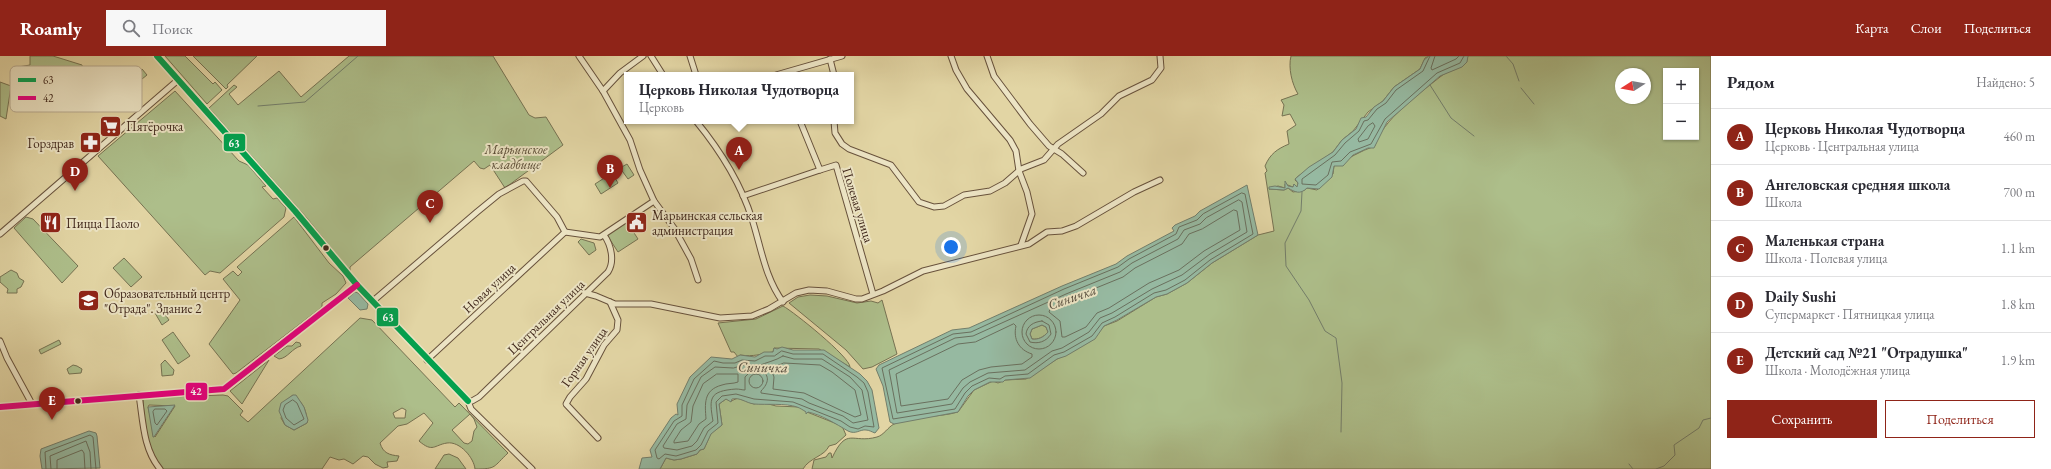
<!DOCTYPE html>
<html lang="ru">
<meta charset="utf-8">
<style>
:root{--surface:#fff;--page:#f7f7f7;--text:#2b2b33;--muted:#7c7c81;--line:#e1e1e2;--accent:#8f2418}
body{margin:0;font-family:"EB Garamond",serif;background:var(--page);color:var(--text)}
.controls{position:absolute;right:12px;top:12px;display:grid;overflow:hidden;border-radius:0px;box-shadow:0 1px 3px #0004}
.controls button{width:36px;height:36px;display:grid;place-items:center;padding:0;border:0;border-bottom:1px solid var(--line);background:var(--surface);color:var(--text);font:20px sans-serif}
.compass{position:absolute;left:1615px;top:12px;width:36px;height:36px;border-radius:50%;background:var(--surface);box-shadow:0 1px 3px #0004;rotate:259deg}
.you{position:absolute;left:951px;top:191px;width:14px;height:14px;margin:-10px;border:3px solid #fff;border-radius:50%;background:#1a73e8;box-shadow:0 0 0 6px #1a73e833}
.badge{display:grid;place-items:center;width:26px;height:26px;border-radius:50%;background:var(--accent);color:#fff;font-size:13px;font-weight:700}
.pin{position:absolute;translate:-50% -33px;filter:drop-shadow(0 1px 2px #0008)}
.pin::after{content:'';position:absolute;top:21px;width:14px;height:12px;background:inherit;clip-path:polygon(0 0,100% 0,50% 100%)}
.popup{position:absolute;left:624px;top:16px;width:230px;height:52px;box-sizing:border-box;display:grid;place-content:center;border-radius:0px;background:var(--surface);filter:drop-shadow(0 1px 3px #0005);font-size:13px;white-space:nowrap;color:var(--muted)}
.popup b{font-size:15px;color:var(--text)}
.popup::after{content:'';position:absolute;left:50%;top:100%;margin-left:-8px;border:8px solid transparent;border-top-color:var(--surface)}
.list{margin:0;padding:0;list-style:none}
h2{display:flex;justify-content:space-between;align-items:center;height:52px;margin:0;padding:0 16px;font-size:17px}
h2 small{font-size:13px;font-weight:400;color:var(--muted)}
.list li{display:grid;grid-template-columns:26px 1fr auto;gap:12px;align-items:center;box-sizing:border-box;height:56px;padding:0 16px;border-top:1px solid var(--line)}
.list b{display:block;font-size:15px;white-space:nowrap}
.list p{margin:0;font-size:13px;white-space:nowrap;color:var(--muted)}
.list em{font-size:13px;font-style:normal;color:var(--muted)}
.actions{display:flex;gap:8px;padding:12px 16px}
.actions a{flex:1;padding:9px 0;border:1px solid var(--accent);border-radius:0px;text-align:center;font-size:14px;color:var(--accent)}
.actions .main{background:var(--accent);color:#fff}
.icon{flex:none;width:22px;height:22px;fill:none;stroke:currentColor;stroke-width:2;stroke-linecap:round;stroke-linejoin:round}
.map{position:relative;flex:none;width:1711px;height:413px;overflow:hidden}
header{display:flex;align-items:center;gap:24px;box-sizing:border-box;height:56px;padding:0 20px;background:var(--accent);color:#fff}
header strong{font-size:19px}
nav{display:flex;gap:22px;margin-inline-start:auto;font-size:14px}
.search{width:280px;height:36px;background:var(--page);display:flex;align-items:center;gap:10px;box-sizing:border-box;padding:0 14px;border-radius:0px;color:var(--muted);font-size:15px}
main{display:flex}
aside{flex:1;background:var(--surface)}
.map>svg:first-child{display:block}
.green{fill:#adbe8a;stroke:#767252;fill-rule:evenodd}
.water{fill:#96b9a1;stroke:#737e6b;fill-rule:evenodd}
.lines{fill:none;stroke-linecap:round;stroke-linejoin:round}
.shore{stroke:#6a705e;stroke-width:1}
.stream{stroke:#737e6b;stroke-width:1}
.minor-casing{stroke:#68523c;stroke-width:7}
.minor{stroke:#ece4c4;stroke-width:5}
.bus-1-casing{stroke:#ece4c4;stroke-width:9}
.bus-2-casing{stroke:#ece4c4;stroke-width:9}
.bus-1{stroke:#03a04e;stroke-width:6}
.bus-2{stroke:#e5007d;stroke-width:6}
.bus-dot{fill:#3f261a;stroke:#ece4c4;stroke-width:1.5}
.labels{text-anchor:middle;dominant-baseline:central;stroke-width:4;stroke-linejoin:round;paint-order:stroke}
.poi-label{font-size:13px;fill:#3f261a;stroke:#ece4c4;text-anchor:start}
.park-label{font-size:13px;font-style:italic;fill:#5a4c36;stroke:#ece4c4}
.street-label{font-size:13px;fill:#3f261a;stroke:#ece4c4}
.water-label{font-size:14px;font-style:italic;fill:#554b3c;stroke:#ece4c4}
.key{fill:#ece4c4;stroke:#b8ab91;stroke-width:1}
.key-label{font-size:11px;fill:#3f261a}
.line-badge{stroke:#ece4c4;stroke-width:1.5}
.badge-label{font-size:11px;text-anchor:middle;font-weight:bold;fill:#fff}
</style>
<header>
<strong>Roamly</strong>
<div class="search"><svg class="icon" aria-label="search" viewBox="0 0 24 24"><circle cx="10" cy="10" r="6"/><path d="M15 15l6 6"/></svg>Поиск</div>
<nav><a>Карта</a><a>Слои</a><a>Поделиться</a></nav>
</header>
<main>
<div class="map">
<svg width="1711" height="413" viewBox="0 0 1711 413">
<rect width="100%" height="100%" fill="#e2d5a4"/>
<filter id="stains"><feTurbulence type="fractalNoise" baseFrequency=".005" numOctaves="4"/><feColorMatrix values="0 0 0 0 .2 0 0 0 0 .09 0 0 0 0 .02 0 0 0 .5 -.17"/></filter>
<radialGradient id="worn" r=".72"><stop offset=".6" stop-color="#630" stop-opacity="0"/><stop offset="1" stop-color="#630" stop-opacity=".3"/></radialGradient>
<g class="green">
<path d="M30 0H53L82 9 85 23 79 25C74 44 69 47 51 54L43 48 27 50C13 36 13 30 18 11L30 9Z"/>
<polygon points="165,0 185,0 213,28 215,26 222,34 207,48"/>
<polygon points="193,0 257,0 227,29 228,31 226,33"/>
<polygon points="349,0 493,0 529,59 535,62 546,61 563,89 505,132 490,109 484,113 480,112 474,105 350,211 350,215 306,161 209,52 234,29 237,31 229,38 238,49 279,15 301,41"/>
<path d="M1291 0H1429L1425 2 1420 13 1394 31 1383 45 1368 56 1353 75 1342 84 1333 96 1297 121 1295 124 1298 127 1297 131 1294 128 1293 131 1285 128V132L1278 130 1269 133 1284 134 1288 132 1293 136 1305 134 1307 132 1317 134 1333 118 1334 110C1348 103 1360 95 1375 90 1381 65 1420 37 1440 21 1450 12 1465 15 1468 0H1711V413H812L814 404 826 401 829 397H831L832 402C847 370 852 388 877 381 884 379 888 371 894 368 912 359 938 362 958 356L974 334 993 325 998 327 1005 324 1026 323 1057 303 1091 285 1104 270 1117 265 1156 241 1167 238 1187 227 1212 207 1258 179 1274 175 1265 117 1267 115 1265 110C1270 98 1277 93 1289 88L1287 75 1296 69 1290 58 1282 60 1284 49 1281 44 1298 38C1292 28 1288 12 1291 0ZM1666 15H1696V81H1666ZM1621 18H1645V42H1621Z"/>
<polygon points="142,13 147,19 132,31 127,26"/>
<polygon points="0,26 11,30 6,63 0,60"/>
<polygon points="175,35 239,105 248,109 266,130 262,131 273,143 277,142 286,152 284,161 220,217 210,215 205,219 98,100"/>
<polygon points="627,108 634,119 628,123 620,112"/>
<polygon points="612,117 618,127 601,138 595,128"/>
<polygon points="26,161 33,163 78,210 62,227 14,172"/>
<polygon points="294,161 329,207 343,220 346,227 336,238 322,247 322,251 236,317 233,318 209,288 240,244 223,223 233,215 238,220 242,216 237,211"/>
<polygon points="627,166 638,183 618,196 607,179"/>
<polygon points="581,183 594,187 596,194 589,199 578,186"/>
<polygon points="124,202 142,221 131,231 113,212"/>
<polygon points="11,214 17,217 19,222 24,225 21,231 17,233 17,237 7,237 8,233 0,226 0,221"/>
<polygon points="810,239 827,240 857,247 871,245 878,247 882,244 897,298 872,311 863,313 846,294 789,247 798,241"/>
<path d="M783 250C794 256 850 301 850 311L819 293 774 292 773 296C759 298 755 301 740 299L738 301 734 296H731L718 267 756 263Z"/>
<polygon points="161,253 169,264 162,269 155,257"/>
<path d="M360 262 372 264 455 351 459 347 508 397C493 411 497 413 475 413 474 402 460 385 447 387 434 389 433 397 419 385L433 367 424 357 407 368 398 370 380 387C383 397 389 399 399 400L397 405 387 406 388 411 383 412 375 408 368 401 363 400 353 408 344 403 339 404 330 401 322 413H163C147 396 144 365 143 342L223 339 228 340 243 355 240 359 248 366ZM293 339C303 346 307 355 307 367L294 374 285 369 281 362 289 342ZM149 349 175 350 155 381 148 351ZM402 352 406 354 405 362H395L393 357ZM470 358 474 363 477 371 474 375 472 385 468 388 464 387 452 374Z"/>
<path d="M1042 269 1046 271 1048 276C1044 281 1038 284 1032 283L1030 278 1032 273Z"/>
<polygon points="173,276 190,300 178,308 162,284"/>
<polygon points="59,284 61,288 41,298 39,294"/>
<path d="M296 286 300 287 301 290C292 292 288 302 279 303L274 300 287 290H292Z"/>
<polygon points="165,304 174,314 173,319 162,320 161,308"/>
<polygon points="269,304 242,348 230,335"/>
<polygon points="73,309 77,310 82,313 81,317 69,318 67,313"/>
<path d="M738 342 754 348 761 346 776 350 799 351 807 356 842 370 846 379 836 388 829 390C825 400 809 402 803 413H660L666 402 674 404 681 403 697 398 700 394 704 393 711 377 722 369 719 348 726 343 731 345Z"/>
<polygon points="449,398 458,402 466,413 435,413 444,399"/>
</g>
<g class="water">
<path d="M1429 0H1468L1467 6 1462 11 1440 20 1387 66 1374 92H1368L1353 99 1343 110H1334L1332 121 1319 133 1307 132C1300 139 1295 136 1288 132L1284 134 1269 133V131L1275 130 1285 132V125L1288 130 1293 131 1294 128 1297 131 1298 127 1295 123 1309 111 1333 96 1342 84 1356 73 1361 62 1366 61 1374 51 1383 45 1394 31 1420 13 1424 4Z"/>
<path d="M1247 129 1258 179 1212 207 1187 227 1167 238 1156 241 1117 264 1104 270 1095 283 1066 300 1057 303 1030 322 1005 324 1003 326H990L974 334 968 340 958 356 894 368 890 366 883 330 876 313 879 309 952 274 969 272 1062 230 1116 208 1127 200 1174 175 1172 172 1175 169 1195 160 1200 155ZM1042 269 1046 271 1048 276C1044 281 1038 284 1032 283L1030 278 1032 273Z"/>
<polygon points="355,236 358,237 368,248 367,253 360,254 348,242"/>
<path d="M782 291 793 294H824L860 318 867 325 872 334 879 372 875 377C872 376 869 374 866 374 860 373 856 379 848 375 836 368 822 359 808 356L806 358V356C803 354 800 352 797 351 786 347 766 349 754 348 746 347 740 341 732 343L731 346 726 343 719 348 722 369 711 378 704 393 700 394 697 398 681 403 674 404 666 402 660 413H639L642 402 652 401 650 394 671 362 676 358 678 359 677 348 690 321 711 301 732 303 740 299 755 301 764 296H773L774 292 777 293Z"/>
<polygon points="293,339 296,339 304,351 308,364 307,367 294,374 285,369 279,355 281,347"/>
<polygon points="175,349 154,381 153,381 148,351"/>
<polygon points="89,375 96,377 97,380 100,412 42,413 40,400 41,393"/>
</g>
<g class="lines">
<g class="shore">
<polyline points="1430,0 1423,15 1396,34 1386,47 1377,53 1368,64 1364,65 1359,75 1345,87 1335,99 1302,123 1302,128 1316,129 1328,119 1332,106 1341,105 1350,96 1371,88 1385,63 1437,17 1460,7 1464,0"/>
<polyline points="1435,0 1431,12 1432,14 1456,3 1459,0"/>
<polygon points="1373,67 1375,70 1368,83 1359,86 1358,83 1368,70"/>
<polygon points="1242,137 1245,138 1253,178 1210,204 1185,224 1166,234 1154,237 1115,261 1102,267 1092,280 1064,296 1054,299 1028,318 1005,320 1000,323 989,322 972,330 965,337 955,353 893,363 882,312 953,278 971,276 1064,233 1118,211 1129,203 1176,178 1179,171 1197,164 1203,158"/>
<polygon points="1239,144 1242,146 1247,176 1210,198 1182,219 1152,233 1112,257 1100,262 1089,276 1062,292 1052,295 1025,314 988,317 970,326 963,332 952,348 897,357 889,314 955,282 973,280 1066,238 1120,216 1132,207 1178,183 1184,174 1200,168 1206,162"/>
<polygon points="1234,154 1237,155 1240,174 1204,195 1179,214 1149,227 1109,252 1097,257 1086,271 1065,281 1062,281 1060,265 1049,256 1050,253 1069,243 1123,221 1135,212 1182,188 1189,178 1202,173"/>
<circle cx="1039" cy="276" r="17"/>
<path d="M1042 265 1049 269 1051 278C1046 286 1038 288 1030 286L1026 278C1027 270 1033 266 1042 265Z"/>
<path d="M1014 268 1016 270C1013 283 1019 294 1032 298V301L1022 308 991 311 979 314 962 324 948 343 901 350 896 318 958 288 975 286Z"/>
<polygon points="782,295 793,298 823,298 857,321 864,327 868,336 874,371 865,370 858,373 850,371 841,365 793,346 754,343 736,338 722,340 716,346 718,367 708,375 701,389 696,394 676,400 665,398 659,403 657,402 655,394 674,365 682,360 682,349 694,323 714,305 723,307 735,307 742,304 755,305 765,300 774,300"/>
<path d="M783 300 794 303H822L850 321 862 334 868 364 853 367 843 360 809 347 802 343 761 337V335C769 327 771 318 758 313V310C767 306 775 305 783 300Z"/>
<polygon points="784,307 820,309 832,316 855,334 861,359 855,361 804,337 773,333 774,321 771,313"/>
<path d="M745 309 754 312 745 321V334C742 334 740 333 736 333 709 335 709 342 713 365L704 372 697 385 692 390 677 394 664 392 663 390 677 368 686 363 687 349 701 321 715 311 733 312Z"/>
<path d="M717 318H738V326C733 328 727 327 722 329 703 334 705 348 706 363L699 368 688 385 674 387V385L681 374 691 366 693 350 703 328Z"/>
<circle cx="756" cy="325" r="7"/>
<polygon points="293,344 297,347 304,363 294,369 286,362 283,354 285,349"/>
<polygon points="155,353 165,353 167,355 157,369 155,367 153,356"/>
<polyline points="46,413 45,396 90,379 93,381 96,413"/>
<polyline points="51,413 50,400 86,385 90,396 91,413"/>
<polyline points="57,413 57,404 82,394 84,397 85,413"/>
</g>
<g class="stream">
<polyline points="1506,0 1513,8 1519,25"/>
<polyline points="1430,29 1451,62 1474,80"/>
<polyline points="1521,32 1534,48"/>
<polyline points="258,50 305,46 358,0"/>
<polyline points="1302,136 1301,155 1285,187 1286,210 1309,244 1325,275 1336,282 1342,327 1341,376"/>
<polyline points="1629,408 1633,413"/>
<polyline points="1656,413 1664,410 1675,399 1674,389 1699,372 1703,364 1711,362"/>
</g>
<defs>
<g id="minor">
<polyline points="157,0 295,155 357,229 468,345"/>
<polyline points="579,0 603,35 630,84 640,114 654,145 674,172 691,203 698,224"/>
<polyline points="651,0 663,19"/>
<polyline points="690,0 696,19"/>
<polyline points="951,0 956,14 967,33 1010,84 1016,95 1019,115 1027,136 1032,158 1021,189"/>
<polyline points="987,0 994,20 1030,68 1049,90 1062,98 1083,117"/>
<polyline points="830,3 834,19"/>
<polyline points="776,19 842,0"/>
<polyline points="603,35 620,17 643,0"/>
<path d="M696 65C719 93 741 128 752 163 761 191 765 222 783 246"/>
<polyline points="800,65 820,114 836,109 873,238"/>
<polyline points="834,65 835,77 842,88 849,93 891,109 919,146 934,151 944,150 964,139 990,135 1005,127 1021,113 1044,104 1058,88 1101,58 1119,40 1152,24 1161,12 1160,0"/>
<polyline points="743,140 820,114"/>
<polyline points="565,176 600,181 654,145"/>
<polyline points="0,178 178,24"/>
<polyline points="585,237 596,240 615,248 651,248 720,262 752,260 769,253 796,237 809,234 827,235 856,243 862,243 883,235 923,215 1029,188 1047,176 1062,175 1076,170 1134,136 1160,124"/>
<polyline points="373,245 477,156 499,138 523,125 526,125 557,161 565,176"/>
<polyline points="0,285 7,302 32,348"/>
<polyline points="427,304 565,176"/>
<path d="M139 339C143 364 143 393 160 413"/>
<path d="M468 345H472L479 341 608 216C615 205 611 189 604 179"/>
<polyline points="468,345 471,353 532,413"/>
<polyline points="0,351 224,333 357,229"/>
<polyline points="598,382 566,348 570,341 586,323 604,289 617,274 618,264 610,246"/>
</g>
</defs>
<use href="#minor" class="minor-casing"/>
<use href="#minor" class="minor"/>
<defs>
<polyline id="bus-1" points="157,0 295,155 357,229 468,345"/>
<polyline id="bus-2" points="0,351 224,333 357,229"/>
</defs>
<use href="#bus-1" class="bus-1-casing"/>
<use href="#bus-2" class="bus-2-casing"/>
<use href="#bus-1" class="bus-1"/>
<use href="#bus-2" class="bus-2"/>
</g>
<defs>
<symbol id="supermarket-square" viewBox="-11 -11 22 22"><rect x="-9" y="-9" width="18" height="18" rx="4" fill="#8f2418" stroke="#ece4c4"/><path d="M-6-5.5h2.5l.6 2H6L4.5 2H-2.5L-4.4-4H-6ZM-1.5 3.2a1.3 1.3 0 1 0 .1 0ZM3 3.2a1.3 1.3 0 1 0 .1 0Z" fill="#fff"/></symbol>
<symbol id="pharmacy-square" viewBox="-11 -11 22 22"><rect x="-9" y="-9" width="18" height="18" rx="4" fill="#8f2418" stroke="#ece4c4"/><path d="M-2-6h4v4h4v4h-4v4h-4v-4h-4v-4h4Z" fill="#fff"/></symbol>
<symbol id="civic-square" viewBox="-11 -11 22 22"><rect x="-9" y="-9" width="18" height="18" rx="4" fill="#8f2418" stroke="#ece4c4"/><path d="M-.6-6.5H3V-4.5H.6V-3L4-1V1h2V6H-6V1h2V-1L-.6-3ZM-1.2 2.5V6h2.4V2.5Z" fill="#fff"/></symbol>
<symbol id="restaurant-square" viewBox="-11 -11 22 22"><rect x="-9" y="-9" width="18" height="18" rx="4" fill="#8f2418" stroke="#ece4c4"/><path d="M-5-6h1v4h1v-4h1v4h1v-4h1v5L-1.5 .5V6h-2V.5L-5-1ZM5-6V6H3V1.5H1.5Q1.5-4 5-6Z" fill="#fff"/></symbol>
<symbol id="school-square" viewBox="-11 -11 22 22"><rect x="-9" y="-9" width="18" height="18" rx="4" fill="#8f2418" stroke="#ece4c4"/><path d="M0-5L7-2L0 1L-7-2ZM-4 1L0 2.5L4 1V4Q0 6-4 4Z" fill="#fff"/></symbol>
</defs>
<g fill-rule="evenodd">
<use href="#supermarket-square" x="98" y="58" width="25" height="25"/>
<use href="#pharmacy-square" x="78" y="74" width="25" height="25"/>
<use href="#civic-square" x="624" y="154" width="25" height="25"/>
<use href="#restaurant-square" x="38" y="154" width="25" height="25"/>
<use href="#school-square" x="76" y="232" width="25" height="25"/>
</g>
<g class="bus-dot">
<circle cx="326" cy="192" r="3.5"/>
<circle cx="78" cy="345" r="3.5"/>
</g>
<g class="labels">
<g class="poi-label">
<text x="126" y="70">Пятёрочка</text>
<text x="74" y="87" text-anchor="end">Горздрав</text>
<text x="652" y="159">Марьинская сельская<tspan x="652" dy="15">администрация</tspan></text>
<text x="66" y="167">Пицца Паоло</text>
<text x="104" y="237">Образовательный центр<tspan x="104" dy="15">"Отрада". Здание 2</tspan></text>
</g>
<g class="park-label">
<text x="516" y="93">Марьинское<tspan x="516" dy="15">кладбище</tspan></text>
</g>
<g class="street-label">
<text transform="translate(858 149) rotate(73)">Полевая улица</text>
<text transform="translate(489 232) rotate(-43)">Новая улица</text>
<text transform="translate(546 261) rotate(-44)">Центральная улица</text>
<text transform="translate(584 301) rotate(-55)">Горная улица</text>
</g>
<g class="water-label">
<text transform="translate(1072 241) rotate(-19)">Синичка</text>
<text transform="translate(763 311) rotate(1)">Синичка</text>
</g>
</g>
<rect x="10" y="10" width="132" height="46" rx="6" class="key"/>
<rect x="18" y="22" width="18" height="4" fill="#03a04e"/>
<rect x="18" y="40" width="18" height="4" fill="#e5007d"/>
<g class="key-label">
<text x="43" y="28">63</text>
<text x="43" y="46">42</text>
</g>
<g class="line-badge">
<rect x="223" y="77" width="23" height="19" rx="4" fill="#03a04e"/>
<rect x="376" y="251" width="23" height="20" rx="4" fill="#03a04e"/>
<rect x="185" y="326" width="23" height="19" rx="4" fill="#e5007d"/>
</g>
<g class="badge-label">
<text x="234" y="91">63</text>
<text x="388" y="265">63</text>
<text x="196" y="339">42</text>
</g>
<rect width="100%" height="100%" filter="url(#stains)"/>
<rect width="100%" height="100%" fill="url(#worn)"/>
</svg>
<div class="controls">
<button>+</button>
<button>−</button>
</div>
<svg class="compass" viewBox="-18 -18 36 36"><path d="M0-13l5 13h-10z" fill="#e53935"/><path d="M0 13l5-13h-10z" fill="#7c7c81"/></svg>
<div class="you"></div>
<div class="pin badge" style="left:739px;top:114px">A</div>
<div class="popup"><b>Церковь Николая Чудотворца</b>Церковь</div>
<div class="pin badge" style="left:610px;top:132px">B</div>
<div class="pin badge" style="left:430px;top:167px">C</div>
<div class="pin badge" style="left:75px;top:135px">D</div>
<div class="pin badge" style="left:52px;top:364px">E</div>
</div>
<aside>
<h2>Рядом<small>Найдено: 5</small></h2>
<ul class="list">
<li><span class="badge">A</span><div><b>Церковь Николая Чудотворца</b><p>Церковь · Центральная улица</p></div><em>460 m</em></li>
<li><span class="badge">B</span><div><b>Ангеловская средняя школа</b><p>Школа</p></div><em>700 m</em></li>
<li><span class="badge">C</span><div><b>Маленькая страна</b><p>Школа · Полевая улица</p></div><em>1.1 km</em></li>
<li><span class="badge">D</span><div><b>Daily Sushi</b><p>Супермаркет · Пятницкая улица</p></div><em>1.8 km</em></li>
<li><span class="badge">E</span><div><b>Детский сад №21 &quot;Отрадушка&quot;</b><p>Школа · Молодёжная улица</p></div><em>1.9 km</em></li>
</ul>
<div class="actions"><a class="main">Сохранить</a><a>Поделиться</a></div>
</aside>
</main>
